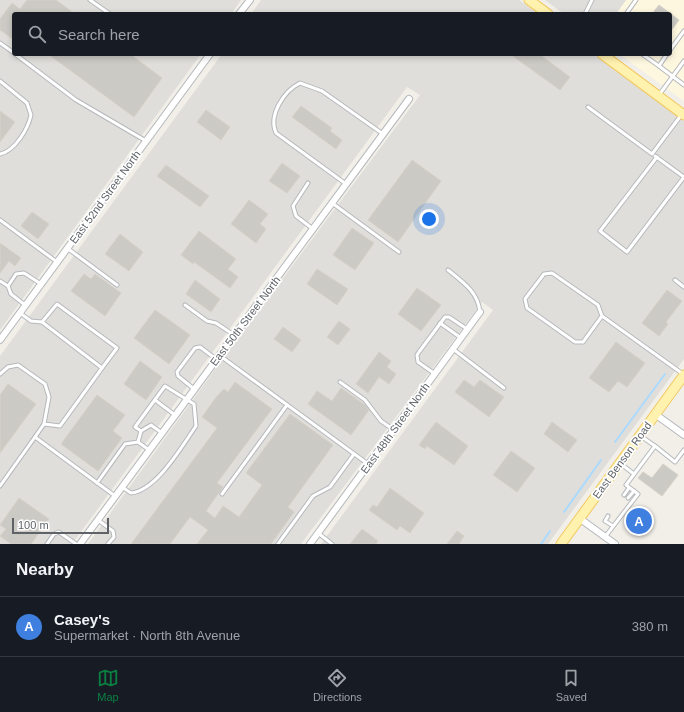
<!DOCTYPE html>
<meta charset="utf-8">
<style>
:root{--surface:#171b24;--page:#242831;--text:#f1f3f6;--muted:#9ea1a6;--line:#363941;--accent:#0b8043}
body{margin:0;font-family:Arial,sans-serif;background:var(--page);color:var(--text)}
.scale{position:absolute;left:12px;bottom:10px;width:97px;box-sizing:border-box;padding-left:4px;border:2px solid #5f6368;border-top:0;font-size:11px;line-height:14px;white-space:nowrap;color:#5f6368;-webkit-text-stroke:3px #fff;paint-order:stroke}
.you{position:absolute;left:429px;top:219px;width:14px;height:14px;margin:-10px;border:3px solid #fff;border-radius:50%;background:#1a73e8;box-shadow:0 0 0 6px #1a73e833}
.badge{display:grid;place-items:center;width:26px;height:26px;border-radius:50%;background:var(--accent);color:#fff;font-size:13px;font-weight:700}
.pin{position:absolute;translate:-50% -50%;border:2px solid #fff;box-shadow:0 1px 4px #0006}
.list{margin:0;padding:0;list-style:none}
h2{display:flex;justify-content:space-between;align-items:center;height:52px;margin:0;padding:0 16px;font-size:17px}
h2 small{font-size:13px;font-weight:400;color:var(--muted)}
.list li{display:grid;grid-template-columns:26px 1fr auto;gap:12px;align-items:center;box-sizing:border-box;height:60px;padding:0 16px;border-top:1px solid var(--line)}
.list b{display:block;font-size:15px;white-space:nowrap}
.list p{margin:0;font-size:13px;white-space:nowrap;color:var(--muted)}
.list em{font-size:13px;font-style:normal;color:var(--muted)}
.icon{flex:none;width:22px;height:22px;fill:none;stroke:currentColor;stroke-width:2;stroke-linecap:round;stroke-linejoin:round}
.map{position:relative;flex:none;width:684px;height:544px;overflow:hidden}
.search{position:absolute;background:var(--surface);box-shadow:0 2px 6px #0003;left:12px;right:12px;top:12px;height:44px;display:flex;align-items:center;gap:10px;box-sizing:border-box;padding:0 14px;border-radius:4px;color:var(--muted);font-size:15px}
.sheet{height:112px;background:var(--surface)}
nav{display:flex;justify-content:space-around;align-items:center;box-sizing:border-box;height:56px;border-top:1px solid var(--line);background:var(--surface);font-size:11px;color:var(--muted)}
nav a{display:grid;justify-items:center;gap:2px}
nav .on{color:var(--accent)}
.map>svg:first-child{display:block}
.commercial{fill:#fef7e0}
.industrial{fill:#e0deda}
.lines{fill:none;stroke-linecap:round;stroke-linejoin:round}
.stream{stroke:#aadaff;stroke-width:2}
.building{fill:#cccac5;stroke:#d6d1c6}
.service-casing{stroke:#b5b8bc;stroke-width:5}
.minor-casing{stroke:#b5b8bc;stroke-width:8}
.primary-casing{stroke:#f2c960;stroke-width:11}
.service{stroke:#fff;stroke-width:3}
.minor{stroke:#fff;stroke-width:6}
.primary{stroke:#fff2af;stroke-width:9}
.labels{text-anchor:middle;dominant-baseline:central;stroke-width:3.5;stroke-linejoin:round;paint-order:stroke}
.street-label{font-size:11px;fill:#5f6368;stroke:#fff}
</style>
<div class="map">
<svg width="684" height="544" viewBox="0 0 684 544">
<rect width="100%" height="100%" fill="#f1efe8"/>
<polygon class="commercial" points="626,0 684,0 684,101 619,54 670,54 670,14 616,14"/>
<g class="industrial">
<polygon points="0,0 241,0 231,14 14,14 14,54 201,54 0,330"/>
<polygon points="261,0 519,0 538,14 251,14"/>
<polygon points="545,0 626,0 616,14 564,14"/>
<polygon points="222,54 593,54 684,121 684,359 548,544 321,544 493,310 482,302 301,544 88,544 224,357 420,95 407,87 72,544 0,544 0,356"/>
</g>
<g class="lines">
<g class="stream">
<polyline points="615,442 665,374"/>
<polyline points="564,512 601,460"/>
<polyline points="541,544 550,531"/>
</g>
</g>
<g class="building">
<polygon points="27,0 56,0 75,14 14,14 14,40 0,30 0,19 12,3 20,9"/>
<polygon points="659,5 679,20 670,32 670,14 652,14"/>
<polygon points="48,54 130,54 162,78 134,117"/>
<polygon points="510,54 539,54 570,77 560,90"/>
<polygon points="301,106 332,128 330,131 342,140 336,149 292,117"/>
<polygon points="206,110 230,127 221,140 197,122"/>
<polygon points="0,111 15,122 0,142"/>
<polygon points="412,160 441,181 398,242 368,220"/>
<polygon points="282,163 300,176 287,193 269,181"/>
<polygon points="166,165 209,196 200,207 157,176"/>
<polygon points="249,200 268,214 260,224 266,229 256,243 231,224"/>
<polygon points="32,212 49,224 38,239 21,226"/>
<polygon points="352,228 374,243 355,270 333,255"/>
<polygon points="199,231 236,259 228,269 238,277 230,288 194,262 193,264 181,255"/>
<polygon points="120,234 143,252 129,271 105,254"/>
<polygon points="0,243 21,258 15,266 9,261 0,273"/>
<polygon points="317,269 348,289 337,305 307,284"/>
<polygon points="84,274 91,279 95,274 121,293 105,316 71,291"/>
<polygon points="195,280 220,299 211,312 186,294"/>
<polygon points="417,288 441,305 421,331 398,314"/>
<polygon points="667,290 682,301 666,322 668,324 659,336 642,323"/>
<polygon points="155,310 190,335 169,364 134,338"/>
<polygon points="339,321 350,329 338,345 327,337"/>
<polygon points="283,327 301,340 292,352 274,339"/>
<polygon points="616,342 645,363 627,387 618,381 609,392 589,378"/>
<polygon points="379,352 391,361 387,367 396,374 389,384 379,377 368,393 356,384"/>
<polygon points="140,361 162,377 146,400 124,384"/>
<polygon points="464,380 474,387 480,380 504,397 489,417 455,392"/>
<polygon points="235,382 272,409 217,483 223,487 206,511 215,518 223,506 239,517 262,485 246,473 290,414 333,445 288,507 294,512 271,544 197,544 208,530 190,517 170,544 131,544 217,428 202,417 217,396 224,389 228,392"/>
<polygon points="8,384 36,404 0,453 0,395"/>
<polygon points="341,388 365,405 369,410 351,435 308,404 317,391 332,401"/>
<polygon points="97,395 125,415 113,431 122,438 98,471 61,444"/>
<polygon points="436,422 468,446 454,465 427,446 425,449 419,445"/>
<polygon points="552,422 577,440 568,452 544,434"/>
<polygon points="511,451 535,468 517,492 493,475"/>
<polygon points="663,464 678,475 662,496 638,478 643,472 652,478"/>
<polygon points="390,488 424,513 410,533 400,526 397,530 369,510 373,505 377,507"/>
<polygon points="19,498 49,519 31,544 11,544 0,536 6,529 0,525"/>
<polygon points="640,509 650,517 638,534 628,526"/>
<polygon points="362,529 378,541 376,544 350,544"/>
<polygon points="457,531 464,536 459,544 447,544"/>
</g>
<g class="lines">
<defs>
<g id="service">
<polyline points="90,0 110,14"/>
<polyline points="585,14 592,0"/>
<polyline points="626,14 636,0"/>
<polyline points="0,43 14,53"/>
<polyline points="670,50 684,31"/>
<polyline points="15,54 76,100 146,141"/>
<polyline points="642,54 659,66 667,54"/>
<polyline points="659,66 684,85"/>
<path d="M0 81 27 103 31 115C28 129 15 151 0 154"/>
<polyline points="659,95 684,61"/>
<polyline points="588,107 652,154 682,114"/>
<polyline points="655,156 684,177"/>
<polyline points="657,157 600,231 627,252 684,177"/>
<polyline points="308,183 293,206 296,216 313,229"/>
<path d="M346 184 276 133C268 115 284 91 300 83L322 91 383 134"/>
<polyline points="332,203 399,252"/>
<polyline points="0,220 57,262"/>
<polyline points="67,248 117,285"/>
<path d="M448 270C463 282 478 292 480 312"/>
<polyline points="675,280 684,287"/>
<polyline points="0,281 8,286"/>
<polyline points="25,305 11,294 8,286 16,274 24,273 41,284"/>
<polyline points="185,305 207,321 216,323 234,335"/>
<polyline points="20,313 31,321 42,322 57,304 117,348 102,368 42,322"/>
<polyline points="602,316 583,342 575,342 527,308 525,299 544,274 552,273 598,305 602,316 683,374"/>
<polyline points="440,323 461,338"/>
<polyline points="453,349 504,388"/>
<polyline points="219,355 368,464"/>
<polyline points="0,374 8,367 18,365 45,384 49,397 44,424 35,437"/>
<polyline points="435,374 418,362 417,355 419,352 445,317 449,317 467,329"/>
<polyline points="340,382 365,400 381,421 394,430"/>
<polyline points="194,389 178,376 177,372 195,348 200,347 216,359"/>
<polyline points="155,400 175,415"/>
<polyline points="44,424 60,426 102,368"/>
<polyline points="642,437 655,446"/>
<polyline points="149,450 138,442 141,431 151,425 162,433"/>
<polyline points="621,464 634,474"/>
<polyline points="97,483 125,444 138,442"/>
<polyline points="0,486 35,437 115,496"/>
<path d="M122 487 131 493C157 490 182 446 196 426L194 404 165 386 135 427 141 431"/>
<polyline points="222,494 287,405"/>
<polyline points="624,495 629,488"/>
<polyline points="628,498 634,491"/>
<polyline points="608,516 605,521 613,526"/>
<polyline points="98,520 113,531 114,537 108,544"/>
<polyline points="318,533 332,544"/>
<polyline points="605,537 638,494 626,485 655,446 675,462 684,450"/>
<polyline points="47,544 54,534 59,532 76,544"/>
<polyline points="278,544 313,496 330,487 354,454"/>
</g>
<g id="minor">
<polyline points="239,14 250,0"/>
<polyline points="0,340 210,54"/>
<polyline points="655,414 684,435"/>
<polyline points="579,518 615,544"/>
<polyline points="80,544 409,99"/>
<polyline points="310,544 480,312"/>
</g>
<g id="primary">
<polyline points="529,0 548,14"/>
<polyline points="602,54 684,115"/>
<polyline points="561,544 684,375"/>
</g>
</defs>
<use href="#service" class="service-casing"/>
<use href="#minor" class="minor-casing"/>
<use href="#primary" class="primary-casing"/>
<use href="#service" class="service"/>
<use href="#minor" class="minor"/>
<use href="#primary" class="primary"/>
</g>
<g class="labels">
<g class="street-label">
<text transform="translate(105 197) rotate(-54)">East 52nd Street North</text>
<text transform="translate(245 321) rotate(-53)">East 50th Street North</text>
<text transform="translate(395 428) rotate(-54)">East 48th Street North</text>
<text transform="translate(622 460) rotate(-54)">East Benson Road</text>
</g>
</g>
</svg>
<div class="scale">100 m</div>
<div class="you"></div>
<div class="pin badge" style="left:639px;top:521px;background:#3f7fe0">A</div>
<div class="search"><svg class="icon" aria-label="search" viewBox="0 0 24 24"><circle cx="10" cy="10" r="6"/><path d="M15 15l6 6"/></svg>Search here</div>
</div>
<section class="sheet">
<h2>Nearby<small></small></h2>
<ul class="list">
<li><span class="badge" style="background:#3f7fe0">A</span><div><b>Casey's</b><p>Supermarket · North 8th Avenue</p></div><em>380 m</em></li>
</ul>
</section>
<nav>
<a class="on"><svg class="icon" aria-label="map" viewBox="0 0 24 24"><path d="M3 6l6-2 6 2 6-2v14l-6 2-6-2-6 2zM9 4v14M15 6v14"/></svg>Map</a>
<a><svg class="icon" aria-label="directions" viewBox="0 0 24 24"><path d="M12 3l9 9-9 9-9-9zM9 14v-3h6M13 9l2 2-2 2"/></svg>Directions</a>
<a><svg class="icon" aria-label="saved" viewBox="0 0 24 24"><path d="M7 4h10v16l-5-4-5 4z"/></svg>Saved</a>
</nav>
